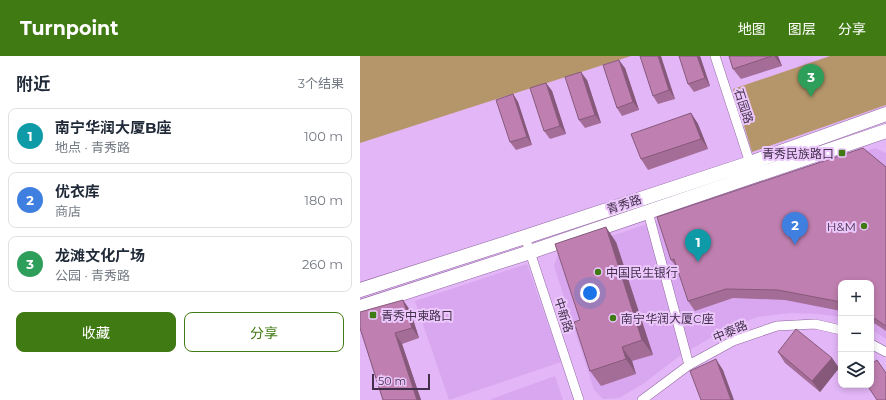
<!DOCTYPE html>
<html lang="zh">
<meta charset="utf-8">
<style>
:root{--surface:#fff;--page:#f2f2f3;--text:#1f2937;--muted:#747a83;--line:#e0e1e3;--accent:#407a12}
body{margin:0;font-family:Montserrat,"Noto Sans SC",sans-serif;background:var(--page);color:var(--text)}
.controls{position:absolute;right:12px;bottom:12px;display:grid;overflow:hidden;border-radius:8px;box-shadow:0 2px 6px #0003}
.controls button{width:36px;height:36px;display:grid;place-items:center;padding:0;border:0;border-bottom:1px solid var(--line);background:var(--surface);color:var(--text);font:20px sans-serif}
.scale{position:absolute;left:12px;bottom:10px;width:58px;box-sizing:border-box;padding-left:4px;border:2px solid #422f4a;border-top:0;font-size:11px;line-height:14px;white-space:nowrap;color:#422f4a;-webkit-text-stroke:3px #ecc7fc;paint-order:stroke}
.you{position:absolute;left:230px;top:237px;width:14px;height:14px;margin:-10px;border:3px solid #fff;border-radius:50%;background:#1a73e8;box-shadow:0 0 0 6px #1a73e833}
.badge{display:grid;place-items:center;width:26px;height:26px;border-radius:50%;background:var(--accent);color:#fff;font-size:13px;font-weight:700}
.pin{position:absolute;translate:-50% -33px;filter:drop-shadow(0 1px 2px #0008)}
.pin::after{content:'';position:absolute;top:21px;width:14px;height:12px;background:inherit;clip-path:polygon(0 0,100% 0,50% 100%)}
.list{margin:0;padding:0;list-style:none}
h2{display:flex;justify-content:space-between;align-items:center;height:52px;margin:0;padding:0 16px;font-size:17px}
h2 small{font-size:13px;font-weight:400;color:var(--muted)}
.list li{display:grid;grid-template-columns:26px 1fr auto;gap:12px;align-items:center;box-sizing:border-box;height:56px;margin:0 8px 8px;padding:0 8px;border:1px solid var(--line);border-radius:8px}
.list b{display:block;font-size:15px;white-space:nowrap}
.list p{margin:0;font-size:13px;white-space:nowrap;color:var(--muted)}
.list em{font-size:13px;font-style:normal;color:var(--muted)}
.actions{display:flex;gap:8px;padding:12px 16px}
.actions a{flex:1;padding:9px 0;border:1px solid var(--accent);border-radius:8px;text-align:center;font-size:14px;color:var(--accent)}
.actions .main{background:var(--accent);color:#fff}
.icon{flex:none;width:22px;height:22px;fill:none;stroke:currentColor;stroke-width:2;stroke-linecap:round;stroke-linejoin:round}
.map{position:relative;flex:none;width:526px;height:344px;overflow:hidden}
header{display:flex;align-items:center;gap:24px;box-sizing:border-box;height:56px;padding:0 20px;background:var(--accent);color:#fff}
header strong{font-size:19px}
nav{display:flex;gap:22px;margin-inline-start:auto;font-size:14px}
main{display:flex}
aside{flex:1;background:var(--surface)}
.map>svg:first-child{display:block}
.built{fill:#d9a7ef}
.green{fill:#b5966a}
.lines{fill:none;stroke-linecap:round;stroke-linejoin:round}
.minor-casing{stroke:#8f65a1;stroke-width:10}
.primary-casing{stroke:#8f65a1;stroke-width:15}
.minor{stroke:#fff;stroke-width:9}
.primary{stroke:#fff;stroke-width:14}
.wall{fill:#a46d97}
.shaded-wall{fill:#86597b}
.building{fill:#bf7fb0;stroke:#86597b}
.poi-dot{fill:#407a12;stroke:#ecc7fc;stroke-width:1.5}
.labels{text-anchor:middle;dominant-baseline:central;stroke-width:4;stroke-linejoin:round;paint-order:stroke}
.street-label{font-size:12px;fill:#422f4a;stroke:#ecc7fc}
.poi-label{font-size:12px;fill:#422f4a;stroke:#ecc7fc;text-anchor:start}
</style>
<header>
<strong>Turnpoint</strong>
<nav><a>地图</a><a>图层</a><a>分享</a></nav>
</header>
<main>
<aside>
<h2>附近<small>3个结果</small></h2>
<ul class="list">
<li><span class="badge" style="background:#0f9aa8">1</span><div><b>南宁华润大厦B座</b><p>地点 · 青秀路</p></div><em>100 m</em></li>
<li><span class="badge" style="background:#3f7fe0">2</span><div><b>优衣库</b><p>商店</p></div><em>180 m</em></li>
<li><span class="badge" style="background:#2e9e5b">3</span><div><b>龙滩文化广场</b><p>公园 · 青秀路</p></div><em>260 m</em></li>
</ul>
<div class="actions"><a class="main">收藏</a><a>分享</a></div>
</aside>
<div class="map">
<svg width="526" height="344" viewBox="0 0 526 344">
<rect width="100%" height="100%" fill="#e3b6f7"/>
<g class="built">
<polygon points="515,92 526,97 526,283 511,273 511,227 481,227 481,261 458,258 430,257 397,261 361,276 321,299 283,328 259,342 243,343 234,334 194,210 198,198"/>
<polygon points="167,208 201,306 89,344 55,245"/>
<polygon points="195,320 203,344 129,344"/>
</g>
<g class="green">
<polygon points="0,0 271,0 0,87"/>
<polygon points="470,0 526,0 526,49 392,96 373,33"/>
</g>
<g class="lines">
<defs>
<g id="minor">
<polyline points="355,0 390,107"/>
<polyline points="288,156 329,309"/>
<polyline points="165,181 219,344"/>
<polyline points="511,288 526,296"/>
<polyline points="282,344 329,309 373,285 417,270 455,268 481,274"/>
</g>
<g id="primary">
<polyline points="0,234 165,181 390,107 526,58"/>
<polyline points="0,251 170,196 526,75"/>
</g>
</defs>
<use href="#minor" class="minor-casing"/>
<use href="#primary" class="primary-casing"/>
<use href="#minor" class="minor"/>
<use href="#primary" class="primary"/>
</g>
<g class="wall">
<polygon points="298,0 315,43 298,48 293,40"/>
<polygon points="340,0 350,30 334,36 328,28"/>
<polygon points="369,0 418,0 422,10 381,23 373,13"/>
<polygon points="265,12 279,54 262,60 257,52"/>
<polygon points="227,24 241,67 225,72 219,64"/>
<polygon points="186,27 192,35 206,78 190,83 184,75"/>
<polygon points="153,38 158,46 172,89 156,94 150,86"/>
<polygon points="331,57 338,68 348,93 288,114 281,103"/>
<polygon points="526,111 526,275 511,265 511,227 481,227 481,255 425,244 373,242 335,255 328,245 318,213 311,204"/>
<polygon points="256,186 293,299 272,305 276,318 241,330 230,315 220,264"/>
<polygon points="50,254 59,282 42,288 61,344 23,344 0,272"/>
<polygon points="418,296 472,302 479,312 460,336 425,307"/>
</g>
<g class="shaded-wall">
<polygon points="298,0 301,0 315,43 309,34"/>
<polygon points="337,0 340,0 350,30 345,22"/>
<polygon points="414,0 418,0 422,10"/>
<polygon points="259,4 265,12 279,54 273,46"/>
<polygon points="221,16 227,24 241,67 235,59"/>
<polygon points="186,27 192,35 206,78 200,70"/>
<polygon points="153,38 158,46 172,89 167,81"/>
<polygon points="331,57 338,68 348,93 341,83"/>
<polygon points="246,171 256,186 293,299 282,284"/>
<polygon points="43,244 50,254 59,282 52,272"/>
<polygon points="35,277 42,288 61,344 57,344"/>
<polygon points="262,291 272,305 276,318 266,303"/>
<polygon points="472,302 479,312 460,336 452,325"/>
<polygon points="356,303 363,314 374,344 371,344"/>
</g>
<g class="building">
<polygon points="280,0 298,0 309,34 293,40"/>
<polygon points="319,0 337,0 345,22 328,28"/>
<polygon points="369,0 412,0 373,13"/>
<polygon points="259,4 273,46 257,52 243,9"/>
<polygon points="221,16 235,59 219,64 205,21"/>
<polygon points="186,27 200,70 184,75 170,32"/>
<polygon points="153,38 167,81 150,86 136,44"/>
<polygon points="331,57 341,83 281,103 271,78"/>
<polygon points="503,92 526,111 526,270 511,260 511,227 481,227 481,246 418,234 366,233 328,245 314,203 311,204 297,161"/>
<polygon points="246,171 282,284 262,291 266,303 230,315 214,266 220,264 195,188"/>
<polygon points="43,244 52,272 35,277 57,344 23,344 0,272 0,256"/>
<polygon points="436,273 472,302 452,325 418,296"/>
<polygon points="356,303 371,344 341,344 330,315"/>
<polygon points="517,304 526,317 526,344 517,344 507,329 511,329 511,308"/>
</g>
<g class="poi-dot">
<rect x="478" y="93" width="8" height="8" rx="2"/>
<circle cx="504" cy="170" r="4"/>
<circle cx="238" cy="216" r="4"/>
<rect x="9" y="255" width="8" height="8" rx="2"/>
<circle cx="253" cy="262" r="4"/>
</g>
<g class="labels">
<g class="street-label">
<text transform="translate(384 50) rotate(72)">石园路</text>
<text transform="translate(264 148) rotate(-18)">青秀路</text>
<text transform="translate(204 259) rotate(72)">中新路</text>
<text transform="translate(370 275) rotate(-23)">中泰路</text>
</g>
<g class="poi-label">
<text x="474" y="97" text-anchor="end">青秀民族路口</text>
<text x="496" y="170" text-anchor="end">H&amp;M</text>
<text x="246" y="216">中国民生银行</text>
<text x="21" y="259">青秀中柬路口</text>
<text x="261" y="262">南宁华润大厦C座</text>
</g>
</g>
</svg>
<div class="controls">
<button>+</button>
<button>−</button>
<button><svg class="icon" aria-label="layers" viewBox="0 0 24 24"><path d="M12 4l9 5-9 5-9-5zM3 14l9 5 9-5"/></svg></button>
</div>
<div class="scale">50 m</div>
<div class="you"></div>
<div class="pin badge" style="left:338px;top:206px;background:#0f9aa8">1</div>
<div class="pin badge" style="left:435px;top:189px;background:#3f7fe0">2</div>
<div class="pin badge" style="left:451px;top:41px;background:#2e9e5b">3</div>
</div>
</main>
